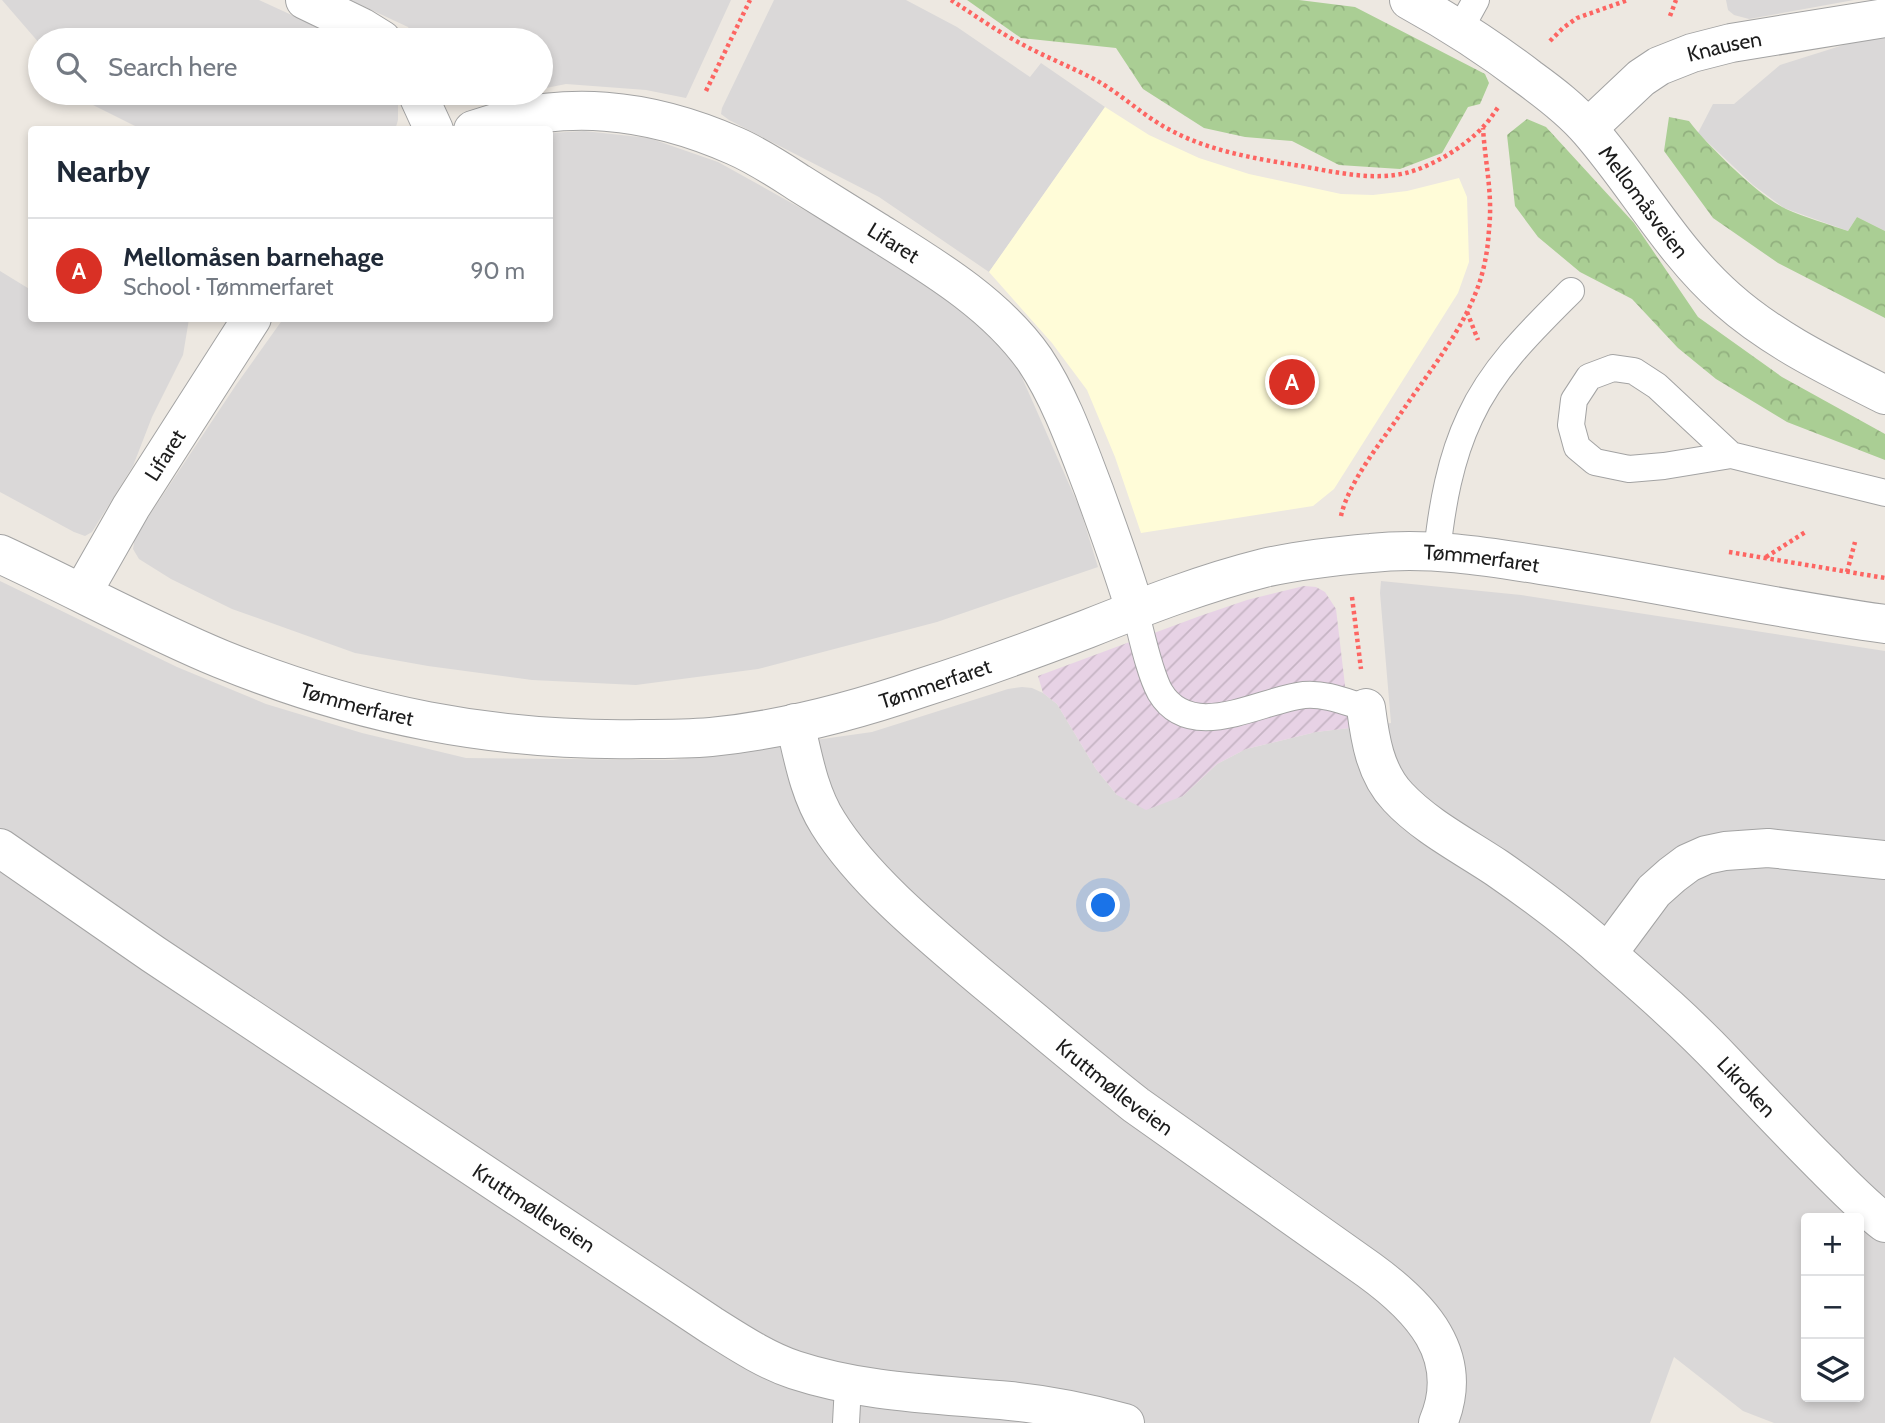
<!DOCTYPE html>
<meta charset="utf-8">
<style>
:root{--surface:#fff;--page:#f6f6f7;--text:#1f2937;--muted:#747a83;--line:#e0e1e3;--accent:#d93025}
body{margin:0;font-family:Cabin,sans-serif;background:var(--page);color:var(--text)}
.controls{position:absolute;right:21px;bottom:21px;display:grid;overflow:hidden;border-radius:7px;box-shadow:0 4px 10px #0003}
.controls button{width:63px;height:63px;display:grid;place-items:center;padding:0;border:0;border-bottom:2px solid var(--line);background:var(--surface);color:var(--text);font:35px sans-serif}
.you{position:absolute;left:1104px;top:906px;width:24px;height:24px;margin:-18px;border:5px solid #fff;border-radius:50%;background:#1a73e8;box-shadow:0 0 0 10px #1a73e833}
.badge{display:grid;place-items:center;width:46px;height:46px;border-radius:50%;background:var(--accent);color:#fff;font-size:23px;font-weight:700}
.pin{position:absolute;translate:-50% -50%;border:4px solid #fff;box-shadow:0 2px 7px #0006}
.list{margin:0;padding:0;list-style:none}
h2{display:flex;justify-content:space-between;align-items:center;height:91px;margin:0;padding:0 28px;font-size:30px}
h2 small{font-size:23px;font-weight:400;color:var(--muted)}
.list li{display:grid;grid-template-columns:46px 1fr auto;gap:21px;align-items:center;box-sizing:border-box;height:105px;padding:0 28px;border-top:2px solid var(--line)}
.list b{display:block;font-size:26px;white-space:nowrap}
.list p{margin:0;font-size:23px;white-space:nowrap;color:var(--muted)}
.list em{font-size:23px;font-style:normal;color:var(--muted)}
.icon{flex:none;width:38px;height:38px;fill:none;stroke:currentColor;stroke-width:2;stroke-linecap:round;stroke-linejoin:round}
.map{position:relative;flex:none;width:1885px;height:1423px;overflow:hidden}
.search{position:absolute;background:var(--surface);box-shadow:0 4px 10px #0003;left:28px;top:28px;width:525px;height:77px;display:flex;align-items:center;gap:18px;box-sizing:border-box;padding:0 24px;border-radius:38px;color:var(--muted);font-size:26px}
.panel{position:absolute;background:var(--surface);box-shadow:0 4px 10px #0003;left:28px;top:126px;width:525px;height:196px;border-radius:7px}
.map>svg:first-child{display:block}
.residential{fill:#dad8d8;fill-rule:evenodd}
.industrial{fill:url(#industrial-furrows)}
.education{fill:#fffcd8}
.forest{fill:url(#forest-crowns)}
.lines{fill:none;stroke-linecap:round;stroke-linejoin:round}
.service-casing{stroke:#a3a3a3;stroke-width:28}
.minor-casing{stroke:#a3a3a3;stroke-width:40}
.path{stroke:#fd6562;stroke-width:4.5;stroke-dasharray:3.5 3.5;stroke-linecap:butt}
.service{stroke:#fff;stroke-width:26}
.minor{stroke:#fff;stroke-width:38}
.labels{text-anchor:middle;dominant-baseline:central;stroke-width:5;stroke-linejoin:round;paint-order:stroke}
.street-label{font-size:21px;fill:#1c1c1c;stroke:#fff}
</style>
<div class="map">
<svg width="1885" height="1423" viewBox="0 0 1885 1423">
<defs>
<pattern id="industrial-furrows" width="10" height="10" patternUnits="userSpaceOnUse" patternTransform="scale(1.75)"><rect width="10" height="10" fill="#e7d2e5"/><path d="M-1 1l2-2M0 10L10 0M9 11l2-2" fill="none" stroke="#c6b4c4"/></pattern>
<pattern id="forest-crowns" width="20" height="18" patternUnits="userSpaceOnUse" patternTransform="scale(1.75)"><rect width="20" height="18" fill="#aace94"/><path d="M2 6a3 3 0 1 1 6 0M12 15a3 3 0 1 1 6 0" fill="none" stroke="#92b07f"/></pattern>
</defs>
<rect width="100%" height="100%" fill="#ede8e1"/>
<g class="residential">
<polygon points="2,0 259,0 346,40 40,40 40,44"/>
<polygon points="350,0 731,0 686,98 646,90 566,84 541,89 541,40 415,40 408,27"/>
<polygon points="774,0 906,0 957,27 1030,77 1041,63 1105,107 989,272 879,197 729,120 721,114 722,108"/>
<polygon points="1726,0 1854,0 1749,19 1734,15 1728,10"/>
<polygon points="1885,37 1885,231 1857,217 1848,231 1784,208 1753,185 1698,133 1713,104 1734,104 1780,65 1853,42"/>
<polygon points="82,93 395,93 398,105 398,120 395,130 141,129 93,105"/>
<polygon points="447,93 520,93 474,102 457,99"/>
<polygon points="584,131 649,138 718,162 885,255 991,333 1020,373 1080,509 1098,567 937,622 758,669 636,685 532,680 428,666 355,653 232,609 171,579 139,559 133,549 135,537 236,385 283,319 550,318 550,133"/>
<polygon points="0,271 31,290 32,318 189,319 183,355 152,417 133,466 92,532 85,536 74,532 0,492"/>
<path d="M0 581 177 667 266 704 362 733 466 758 673 760 872 732 1008 689 1022 687 1032 688 1043 693 1057 704 1096 769 1117 795 1183 796 1217 764 1246 749 1316 732 1391 723 1380 593 1381 581 1521 595 1885 651V1423H1774L1743 1411 1674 1357 1650 1423H0ZM1806 1218H1859V1397H1806Z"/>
</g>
<polygon class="industrial" points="1304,586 1316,587 1325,592 1336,609 1350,728 1316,732 1246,749 1217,764 1183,796 1146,810 1117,795 1096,769 1057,704 1043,693 1038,676 1200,616 1247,600"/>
<polygon class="education" points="1105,107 1149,135 1199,158 1249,174 1341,194 1373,195 1407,191 1459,178 1467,197 1469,262 1458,293 1334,489 1313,506 1141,533 1115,457 1087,390 1052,343 989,272"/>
<g class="forest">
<polygon points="967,0 1299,0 1355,7 1485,74 1489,83 1480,104 1468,107 1442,153 1400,169 1339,165 1292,141 1245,137 1204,128 1143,89 1116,48 1021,38"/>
<path d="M1669 117 1689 121C1707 145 1760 197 1786 209 1806 218 1828 224 1848 231L1857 217 1885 231V318L1778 263 1713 218 1664 151Z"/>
<polygon points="1527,119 1546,127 1634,223 1698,317 1782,377 1885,434 1885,460 1787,422 1716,379 1678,348 1632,299 1580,272 1538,237 1515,206 1507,135"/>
</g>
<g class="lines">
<defs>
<g id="service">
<polyline points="1460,29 1476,0"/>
<polyline points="1731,455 1657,386 1634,371 1613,368 1589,377 1574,400 1571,425 1577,447 1595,462 1629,469 1664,466 1731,455 1885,493"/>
<path d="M1437 552C1442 506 1450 459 1470 417 1493 367 1533 329 1571 291"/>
<path d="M1135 610C1141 632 1149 672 1160 692 1191 744 1260 700 1304 695 1325 693 1346 702 1366 708"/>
<polyline points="846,1423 848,1385"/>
</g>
<g id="minor">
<polyline points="305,0 361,27 382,40"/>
<path id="s1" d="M1409 0C1451 23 1491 49 1529 78 1551 94 1572 110 1589 130 1637 185 1672 251 1727 299 1773 340 1830 367 1885 395"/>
<polyline points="417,93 434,130"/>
<path id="s2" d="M1588 128 1641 78 1659 66 1692 53 1731 43 1885 18"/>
<path id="s3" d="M473 130C563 98 649 108 735 146 758 156 779 170 799 183 825 199 850 215 876 231 932 266 996 304 1035 360 1061 399 1077 446 1094 490 1108 529 1123 569 1135 610"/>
<path id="s4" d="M0 554C74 588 146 628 221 659 359 715 494 742 642 739 665 739 688 739 711 737 782 730 854 711 921 688 977 670 1032 650 1087 629 1145 606 1204 583 1264 568 1299 560 1335 556 1371 553 1436 546 1501 559 1566 569 1672 586 1778 609 1885 624"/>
<path id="s5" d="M82 593 131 507 252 318"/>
<path id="s6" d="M1366 708C1370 739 1375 773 1398 797 1425 826 1464 846 1497 868 1536 895 1575 924 1610 956 1649 990 1688 1024 1723 1061 1756 1096 1789 1131 1823 1165 1843 1185 1863 1206 1885 1223"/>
<path id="s7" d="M795 723C803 757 809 793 828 823 864 881 932 936 984 980 1035 1022 1085 1065 1136 1105L1369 1270C1420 1307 1467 1355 1438 1423"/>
<path id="s8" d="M0 848 153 954 711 1325C738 1342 765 1360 795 1370 865 1393 937 1394 1010 1401 1049 1405 1088 1413 1125 1423"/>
<polyline points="1608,953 1654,891 1672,875 1688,863 1706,855 1725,851 1768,848 1885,860"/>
</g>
</defs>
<use href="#service" class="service-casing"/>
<use href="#minor" class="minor-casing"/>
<g class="path">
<path d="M951 0C973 14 995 30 1018 42 1043 56 1069 66 1094 79 1122 94 1145 118 1174 132 1213 152 1258 159 1301 166 1334 172 1373 181 1406 173 1433 166 1464 147 1483 127 1489 121 1494 113 1499 106"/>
<polyline points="1670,16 1676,0"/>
<polyline points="1550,41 1563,28 1577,18 1628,0"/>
<polyline points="706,91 750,0"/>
<polyline points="1467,312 1478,340"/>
<path d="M1341 516C1348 484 1378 446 1397 419 1424 378 1458 338 1476 292 1484 272 1488 250 1489 229 1493 195 1485 162 1483 128"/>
<polyline points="1729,552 1885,578"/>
<polyline points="1766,557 1807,531"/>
<polyline points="1847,572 1855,542"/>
<polyline points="1352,597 1361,669"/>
</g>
<use href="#service" class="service"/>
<use href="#minor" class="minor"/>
</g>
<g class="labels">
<g class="street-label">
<text stroke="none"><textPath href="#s2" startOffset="163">Knausen</textPath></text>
<text stroke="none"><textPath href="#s1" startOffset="313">Mellomåsveien</textPath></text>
<text stroke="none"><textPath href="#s3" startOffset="455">Lifaret</textPath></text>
<text stroke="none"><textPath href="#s5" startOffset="161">Lifaret</textPath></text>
<text stroke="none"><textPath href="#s4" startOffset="1544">Tømmerfaret</textPath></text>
<text stroke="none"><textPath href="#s4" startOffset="976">Tømmerfaret</textPath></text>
<text stroke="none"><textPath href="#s4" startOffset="388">Tømmerfaret</textPath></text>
<text stroke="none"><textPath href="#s7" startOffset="497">Kruttmølleveien</textPath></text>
<text stroke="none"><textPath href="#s6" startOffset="551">Likroken</textPath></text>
<text stroke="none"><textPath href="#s8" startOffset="644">Kruttmølleveien</textPath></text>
</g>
</g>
</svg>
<div class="controls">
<button>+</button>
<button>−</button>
<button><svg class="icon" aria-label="layers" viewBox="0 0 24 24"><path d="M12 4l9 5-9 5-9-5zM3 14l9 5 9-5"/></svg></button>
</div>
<div class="you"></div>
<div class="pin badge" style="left:1292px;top:382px">A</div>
<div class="search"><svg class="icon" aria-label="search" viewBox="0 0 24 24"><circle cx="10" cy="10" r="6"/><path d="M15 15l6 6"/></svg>Search here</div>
<section class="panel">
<h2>Nearby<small></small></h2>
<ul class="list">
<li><span class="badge">A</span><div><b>Mellomåsen barnehage</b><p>School · Tømmerfaret</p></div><em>90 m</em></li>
</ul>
</section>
</div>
